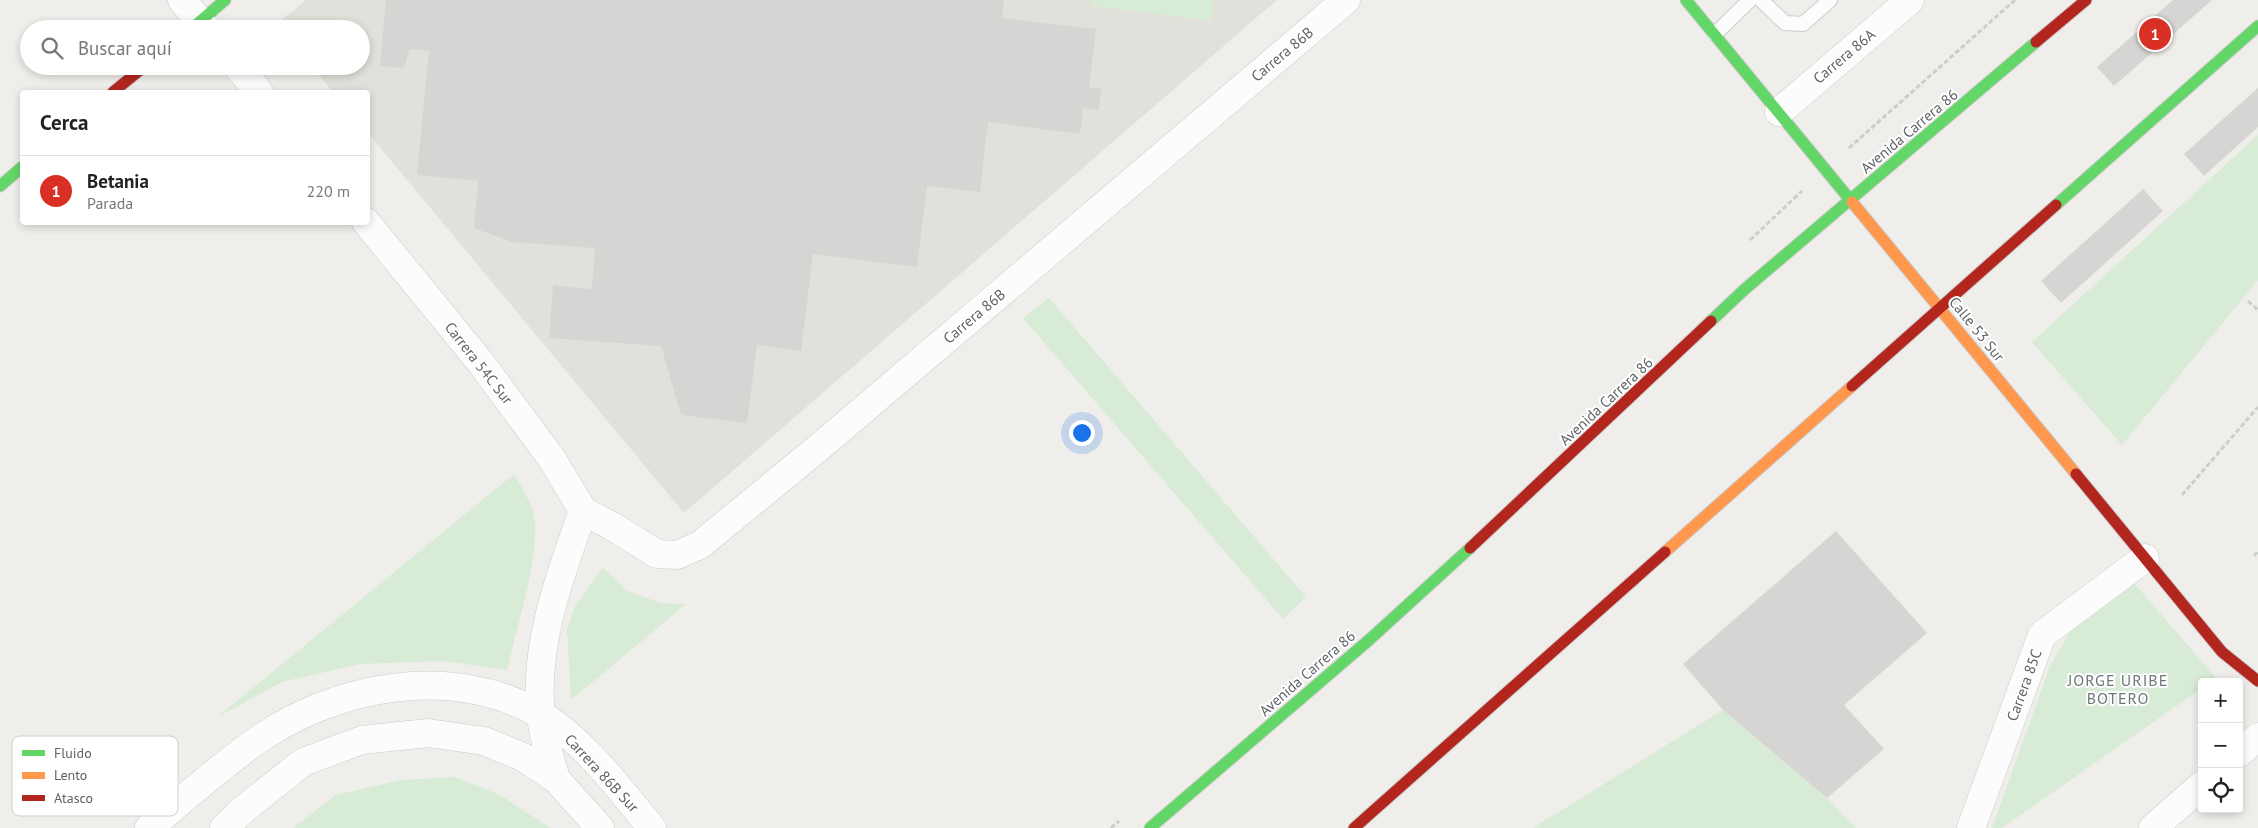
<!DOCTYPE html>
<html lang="es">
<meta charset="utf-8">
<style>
:root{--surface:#fff;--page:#f6f6f6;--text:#222;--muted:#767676;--line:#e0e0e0;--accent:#d93025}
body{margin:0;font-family:"PT Sans",sans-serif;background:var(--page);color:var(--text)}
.controls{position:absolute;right:15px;bottom:15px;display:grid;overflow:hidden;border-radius:5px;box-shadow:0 2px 8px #0003}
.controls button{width:45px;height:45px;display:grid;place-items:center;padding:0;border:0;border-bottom:1px solid var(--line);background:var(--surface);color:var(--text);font:25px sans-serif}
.you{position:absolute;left:1081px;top:432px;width:18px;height:18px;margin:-12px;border:4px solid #fff;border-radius:50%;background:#1a73e8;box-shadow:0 0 0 8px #1a73e833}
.badge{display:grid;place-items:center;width:32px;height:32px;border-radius:50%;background:var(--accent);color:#fff;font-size:16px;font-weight:700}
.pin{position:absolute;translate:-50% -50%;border:2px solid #fff;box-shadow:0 1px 5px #0006}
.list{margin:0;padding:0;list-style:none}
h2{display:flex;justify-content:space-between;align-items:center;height:65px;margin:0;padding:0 20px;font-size:21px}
h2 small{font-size:16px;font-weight:400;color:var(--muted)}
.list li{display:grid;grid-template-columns:32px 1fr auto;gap:15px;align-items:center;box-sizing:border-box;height:70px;padding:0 20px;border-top:1px solid var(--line)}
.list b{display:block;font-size:19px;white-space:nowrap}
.list p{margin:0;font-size:16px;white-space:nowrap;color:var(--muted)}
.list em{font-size:16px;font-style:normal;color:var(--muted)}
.icon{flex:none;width:28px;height:28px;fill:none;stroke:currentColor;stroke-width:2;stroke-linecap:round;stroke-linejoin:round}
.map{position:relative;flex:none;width:2258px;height:828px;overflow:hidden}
.search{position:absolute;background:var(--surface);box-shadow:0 2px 8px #0003;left:20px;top:20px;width:350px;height:55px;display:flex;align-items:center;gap:12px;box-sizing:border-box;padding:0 18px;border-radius:28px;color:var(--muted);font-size:19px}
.panel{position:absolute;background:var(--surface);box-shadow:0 2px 8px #0003;left:20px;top:90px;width:350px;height:135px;border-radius:5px}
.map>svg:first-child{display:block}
.education{fill:#e2e0da}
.green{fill:#d8ebd6}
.building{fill:#d6d5d3}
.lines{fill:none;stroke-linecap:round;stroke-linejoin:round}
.lane-casing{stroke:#cbcccc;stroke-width:16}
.street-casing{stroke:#cbcccc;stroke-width:29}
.fast-casing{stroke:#cacacb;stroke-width:13}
.slow-casing{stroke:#cacacb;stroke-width:13}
.jam-casing{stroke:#cacacb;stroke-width:13}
.path{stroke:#cacfcc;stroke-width:3;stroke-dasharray:5 2.5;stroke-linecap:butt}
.lane{stroke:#fdfcfc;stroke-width:14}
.street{stroke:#fdfcfc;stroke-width:28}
.fast{stroke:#63d668;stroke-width:11}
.slow{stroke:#ff974d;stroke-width:11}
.jam{stroke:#b3261e;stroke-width:11}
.labels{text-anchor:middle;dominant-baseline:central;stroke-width:4;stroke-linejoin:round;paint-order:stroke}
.street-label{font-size:15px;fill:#5f6368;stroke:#fff}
.neighbourhood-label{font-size:16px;letter-spacing:1px;fill:#70757a;stroke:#fff}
.key{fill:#fff;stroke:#cfd0d2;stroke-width:1}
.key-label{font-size:14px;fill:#5f6368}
</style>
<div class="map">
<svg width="2258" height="828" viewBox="0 0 2258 828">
<rect width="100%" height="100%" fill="#efeeea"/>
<polygon class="education" points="306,0 1277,0 684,513 368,133 368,92 333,92 311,66 361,66 361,29 279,29 276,25"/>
<g class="green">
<polygon points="1092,0 1214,0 1211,21 1091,6"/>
<polygon points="2258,135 2258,280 2122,445 2032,342"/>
<polygon points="1049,298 1306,597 1283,619 1023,318"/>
<path d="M514 474C522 488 534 506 535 523 537 567 517 626 507 670L444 661 360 664 282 682 216 718Z"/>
<polygon points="603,567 627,591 661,603 686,604 571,700 567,630 574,608"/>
<polygon points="2134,583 2216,678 2210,682 2202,682 2202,688 2002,828 1992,828 2050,666 2073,627"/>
<polygon points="1723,710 1827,798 1856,828 1533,828"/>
<polygon points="455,777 500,795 550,828 293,828 336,795 401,780"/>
</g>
<g class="building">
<polygon points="386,0 1004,0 1002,18 1096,29 1089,88 1101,89 1099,110 1083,108 1080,134 988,122 980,192 927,186 917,267 813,254 801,351 757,345 747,423 681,415 661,346 549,338 553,285 592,289 595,248 512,242 474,228 478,181 417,175 429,51 410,49 404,68 380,66"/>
<polygon points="2173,0 2212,0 2114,86 2097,67"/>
<polygon points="2258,88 2258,127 2204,176 2184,154"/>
<polygon points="2143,189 2163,211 2061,303 2041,281"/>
<polygon points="1836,531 1927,633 1844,705 1884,749 1827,798 1723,710 1683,664"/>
</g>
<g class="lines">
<defs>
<g id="lane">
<polyline points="1761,0 1785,23 1803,24 1830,0"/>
<polyline points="1715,34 1750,0"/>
</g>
<g id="street">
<polyline points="182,0 206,29"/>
<polyline points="237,66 259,92"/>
<polyline points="1779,112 1910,0"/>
<polyline points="366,222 481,363 552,459 583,511"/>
<polyline points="583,511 612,526 657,554 677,555 700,545 817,449 1346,0"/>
<polyline points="2239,753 2258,737"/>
<path d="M556 779C550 758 543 737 541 716 533 647 560 575 583 511"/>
<path d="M149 828C184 799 218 768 255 742 334 685 454 663 541 715 586 742 619 789 652 828"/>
<polyline points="224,828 244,809 303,762 362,740 428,733 484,741 523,757 556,779 600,828"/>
<polyline points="1971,828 2042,635 2145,558"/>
<polyline points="2153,828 2202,785"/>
</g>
<g id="fast">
<polyline points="1686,0 1852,202"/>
<polyline points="191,29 225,0"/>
<polyline points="0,186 22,167"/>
<polyline points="2056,205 2258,26"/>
<polyline points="1711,321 1745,289 2036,42"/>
<polyline points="1150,828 1369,640 1470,548"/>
</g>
<g id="slow">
<polyline points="1852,202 2076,474"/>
<polyline points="1665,552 1852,386"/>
</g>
<g id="jam">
<polyline points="2036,42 2086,0"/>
<polyline points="113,92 145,66"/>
<polyline points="1852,386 2056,205"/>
<polyline points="2076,474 2222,652 2258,681"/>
<polyline points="1470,548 1711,321"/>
<polyline points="1354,828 1665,552"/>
</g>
</defs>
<use href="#lane" class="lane-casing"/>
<use href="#street" class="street-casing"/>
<use href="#fast" class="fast-casing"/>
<use href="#slow" class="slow-casing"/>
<use href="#jam" class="jam-casing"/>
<g class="path">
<polyline points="1849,148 2015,0"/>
<polyline points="1750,240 1802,191"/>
<polyline points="2248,301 2258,310"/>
<polyline points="2182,495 2258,407"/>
<polyline points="2254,556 2258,551"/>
<polyline points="1111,828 1119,821"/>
</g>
<use href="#lane" class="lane"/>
<use href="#street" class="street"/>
<use href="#fast" class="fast"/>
<use href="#slow" class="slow"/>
<use href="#jam" class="jam"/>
</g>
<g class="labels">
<g class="street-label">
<text transform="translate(1282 54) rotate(-40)">Carrera 86B</text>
<text transform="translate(1844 56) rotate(-40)">Carrera 86A</text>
<text transform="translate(1909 131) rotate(-40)">Avenida Carrera 86</text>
<text transform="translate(974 316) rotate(-40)">Carrera 86B</text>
<text transform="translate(1977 329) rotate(51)">Calle 53 Sur</text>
<text transform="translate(479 363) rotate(52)">Carrera 54C Sur</text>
<text transform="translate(1606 401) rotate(-43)">Avenida Carrera 86</text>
<text transform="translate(1307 673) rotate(-41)">Avenida Carrera 86</text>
<text transform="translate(2024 685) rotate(-70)">Carrera 85C</text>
<text transform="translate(602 773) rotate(47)">Carrera 86B Sur</text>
</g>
<g class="neighbourhood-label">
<text x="2118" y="680">JORGE URIBE<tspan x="2118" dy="18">BOTERO</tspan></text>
</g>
</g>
<rect x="12" y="736" width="166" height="80" rx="8" class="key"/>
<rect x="22" y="750" width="23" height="6" fill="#63d668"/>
<rect x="22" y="772" width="23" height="7" fill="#ff974d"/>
<rect x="22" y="795" width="23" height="6" fill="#b3261e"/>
<g class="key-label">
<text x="54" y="758">Fluido</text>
<text x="54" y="780">Lento</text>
<text x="54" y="803">Atasco</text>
</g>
</svg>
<div class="controls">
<button>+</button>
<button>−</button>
<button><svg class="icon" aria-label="locate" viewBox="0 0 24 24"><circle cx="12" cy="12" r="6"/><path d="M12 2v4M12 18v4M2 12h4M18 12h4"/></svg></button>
</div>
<div class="you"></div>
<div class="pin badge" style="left:2155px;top:34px">1</div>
<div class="search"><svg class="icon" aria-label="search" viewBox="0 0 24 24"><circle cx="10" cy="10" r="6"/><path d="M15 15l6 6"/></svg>Buscar aquí</div>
<section class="panel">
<h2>Cerca<small></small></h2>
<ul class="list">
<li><span class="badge">1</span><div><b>Betania</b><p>Parada</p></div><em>220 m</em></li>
</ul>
</section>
</div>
